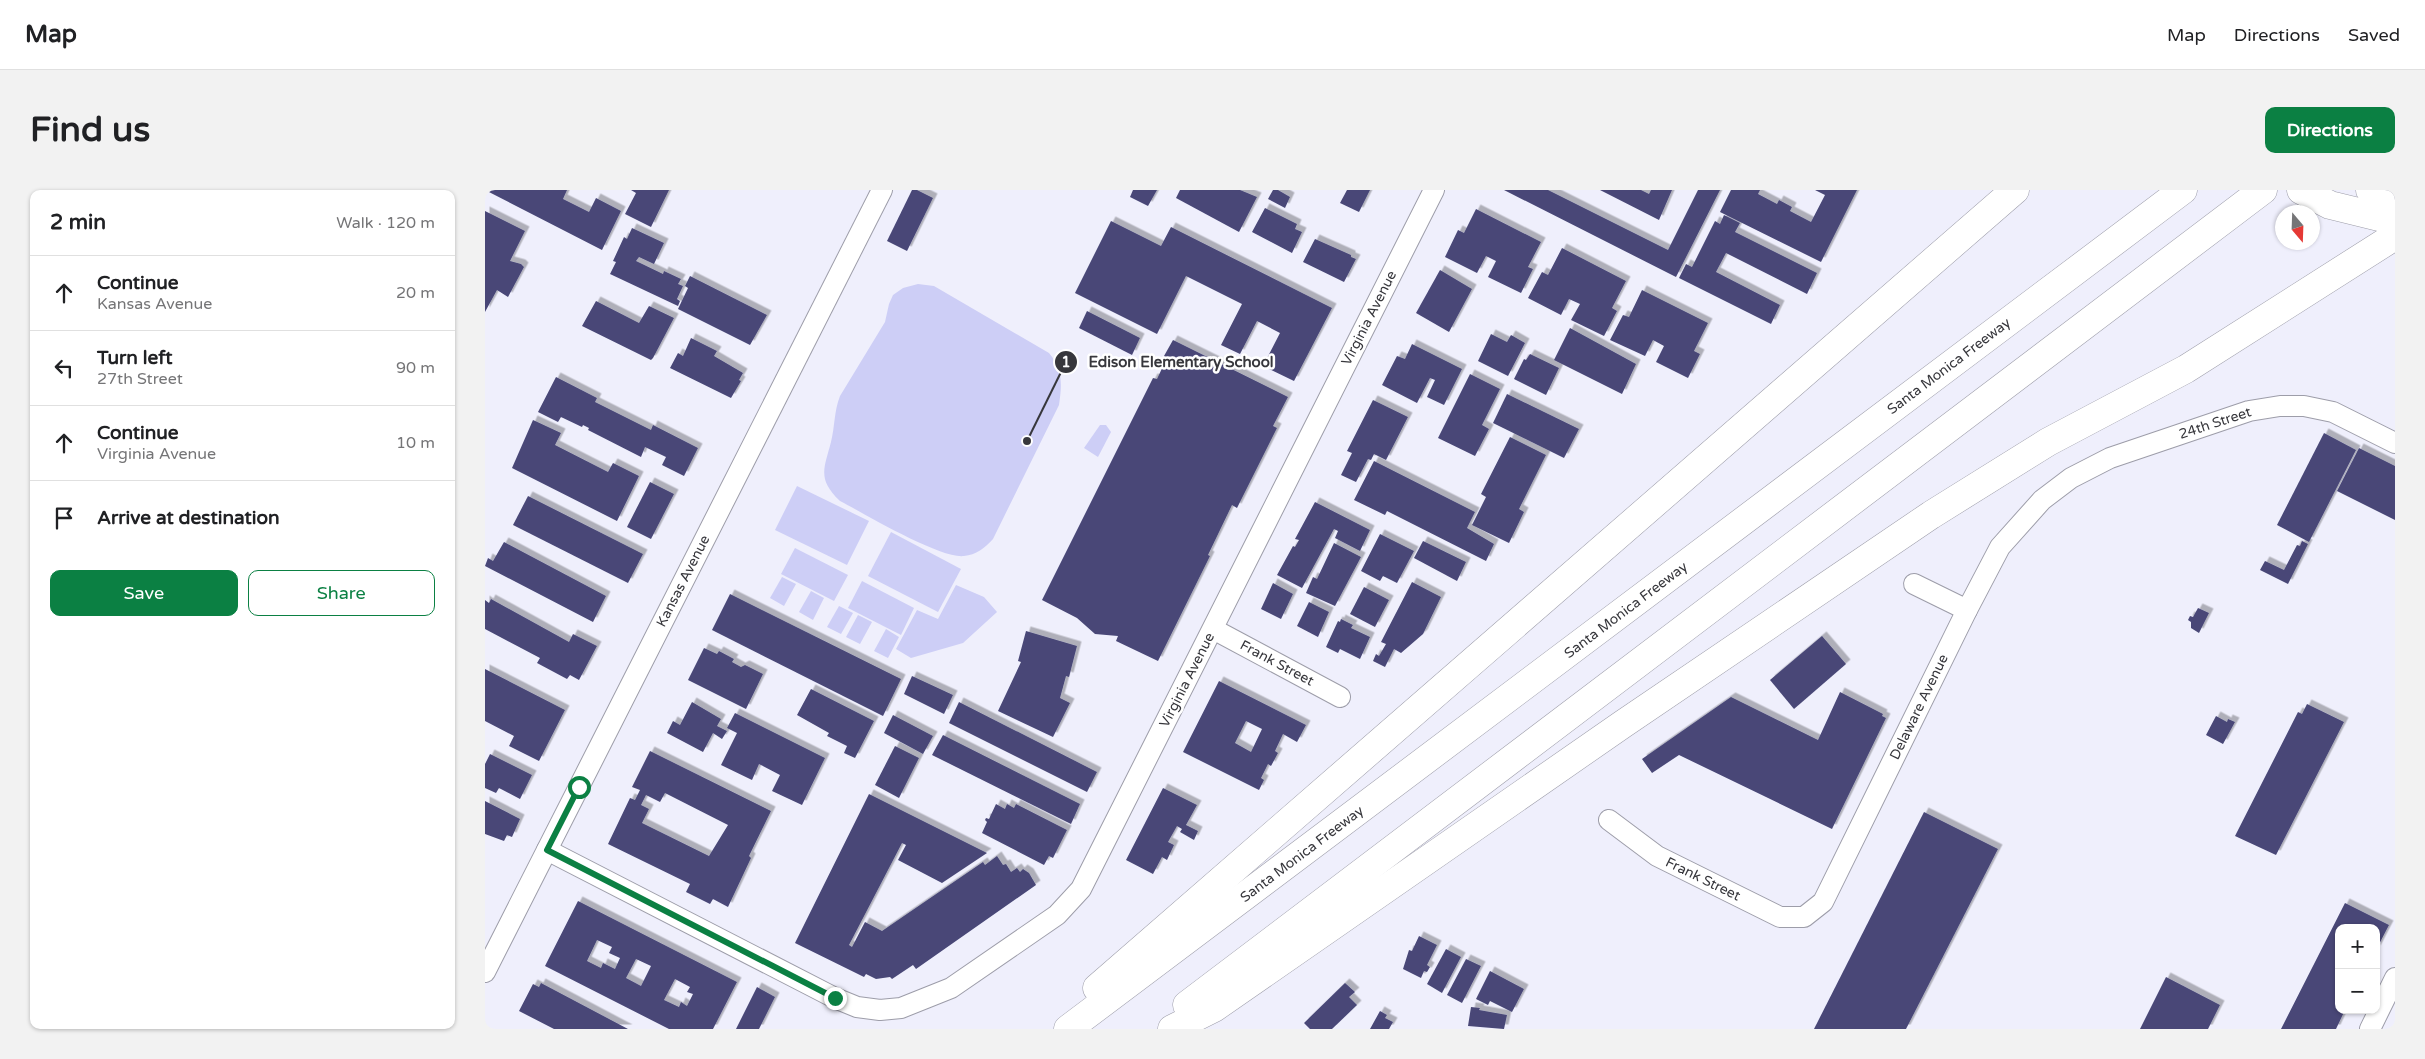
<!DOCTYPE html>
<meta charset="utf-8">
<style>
:root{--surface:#fff;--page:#f2f2f2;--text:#202124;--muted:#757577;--line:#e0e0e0;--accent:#0b8043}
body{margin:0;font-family:"Varela Round",sans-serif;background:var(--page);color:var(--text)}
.controls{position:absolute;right:15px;bottom:15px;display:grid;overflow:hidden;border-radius:10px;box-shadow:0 1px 4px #0004}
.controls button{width:45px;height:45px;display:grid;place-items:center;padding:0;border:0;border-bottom:1px solid var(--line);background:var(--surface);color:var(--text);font:25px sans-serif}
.compass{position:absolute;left:1790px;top:15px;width:45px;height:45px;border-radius:50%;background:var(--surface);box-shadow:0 1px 4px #0004;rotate:161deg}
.stop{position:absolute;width:15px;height:15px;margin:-11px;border:4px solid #0b8043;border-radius:50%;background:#fff}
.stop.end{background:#0b8043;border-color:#fff;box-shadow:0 1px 5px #0008}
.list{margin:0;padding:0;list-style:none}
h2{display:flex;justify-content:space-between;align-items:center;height:65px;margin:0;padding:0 20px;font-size:21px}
h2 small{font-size:16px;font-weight:400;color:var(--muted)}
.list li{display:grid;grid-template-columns:32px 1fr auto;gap:15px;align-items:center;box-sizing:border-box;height:75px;padding:0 20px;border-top:1px solid var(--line)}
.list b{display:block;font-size:19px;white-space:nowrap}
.list p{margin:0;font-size:16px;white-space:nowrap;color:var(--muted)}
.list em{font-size:16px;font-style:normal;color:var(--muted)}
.actions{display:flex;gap:10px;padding:15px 20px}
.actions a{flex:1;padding:11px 0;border:1px solid var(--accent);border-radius:10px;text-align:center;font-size:18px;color:var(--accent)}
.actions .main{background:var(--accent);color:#fff}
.icon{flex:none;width:28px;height:28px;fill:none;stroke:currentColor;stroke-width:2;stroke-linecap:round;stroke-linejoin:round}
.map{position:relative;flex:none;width:1910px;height:839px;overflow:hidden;border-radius:10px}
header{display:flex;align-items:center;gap:30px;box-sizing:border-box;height:70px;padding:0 25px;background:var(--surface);border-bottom:1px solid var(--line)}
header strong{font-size:24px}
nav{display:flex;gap:28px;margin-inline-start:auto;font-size:18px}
.intro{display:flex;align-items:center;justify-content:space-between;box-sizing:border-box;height:120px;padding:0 30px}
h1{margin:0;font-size:35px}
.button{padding:12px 22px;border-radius:10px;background:var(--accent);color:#fff;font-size:18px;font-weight:700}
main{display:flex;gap:30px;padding:0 30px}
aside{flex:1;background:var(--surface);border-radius:10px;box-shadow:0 1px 4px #0004}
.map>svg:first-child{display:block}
.green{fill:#cdcef6}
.building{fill:#484777;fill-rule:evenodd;filter:url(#shadow)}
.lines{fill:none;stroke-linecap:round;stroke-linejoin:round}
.minor-casing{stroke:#9d9da9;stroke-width:22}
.secondary-casing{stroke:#9d9da9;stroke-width:29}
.primary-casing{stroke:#9d9da9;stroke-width:29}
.motorway-casing{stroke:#9d9da9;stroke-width:29}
.minor{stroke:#fff;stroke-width:20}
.secondary{stroke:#fff;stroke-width:28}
.primary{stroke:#fff;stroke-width:28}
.motorway{stroke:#fff;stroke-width:28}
.route{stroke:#0b8043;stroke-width:6}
.labels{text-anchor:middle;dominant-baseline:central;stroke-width:5;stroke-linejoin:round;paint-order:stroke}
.street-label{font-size:14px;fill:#37373c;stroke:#fff}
.leader{fill:none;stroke:#37373c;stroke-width:2}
.callout-dot{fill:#37373c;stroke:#fff;stroke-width:2}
.mark-label{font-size:15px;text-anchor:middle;font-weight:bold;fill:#fff}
.callout-label{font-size:15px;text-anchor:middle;font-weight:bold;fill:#37373c;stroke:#fff;stroke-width:5;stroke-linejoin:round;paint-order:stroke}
</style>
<header>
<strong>Map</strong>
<nav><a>Map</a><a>Directions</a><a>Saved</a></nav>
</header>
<div class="intro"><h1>Find us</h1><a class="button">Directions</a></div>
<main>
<aside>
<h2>2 min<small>Walk · 120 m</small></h2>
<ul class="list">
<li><svg class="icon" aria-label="ahead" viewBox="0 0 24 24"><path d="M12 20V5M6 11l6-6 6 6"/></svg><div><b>Continue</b><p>Kansas Avenue</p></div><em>20 m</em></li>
<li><svg class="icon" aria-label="left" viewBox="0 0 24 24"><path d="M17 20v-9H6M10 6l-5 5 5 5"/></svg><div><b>Turn left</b><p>27th Street</p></div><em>90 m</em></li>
<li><svg class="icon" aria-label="ahead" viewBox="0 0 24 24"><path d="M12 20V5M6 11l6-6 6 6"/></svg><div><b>Continue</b><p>Virginia Avenue</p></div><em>10 m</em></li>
<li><svg class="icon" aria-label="arrive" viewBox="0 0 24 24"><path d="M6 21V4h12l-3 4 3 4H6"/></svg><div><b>Arrive at destination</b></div></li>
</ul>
<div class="actions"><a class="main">Save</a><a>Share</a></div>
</aside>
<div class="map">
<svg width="1910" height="839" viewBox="0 0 1910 839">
<defs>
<filter id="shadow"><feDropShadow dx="4.5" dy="-4.5" stdDeviation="0" flood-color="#0004"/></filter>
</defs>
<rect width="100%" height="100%" fill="#efeffc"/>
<g class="green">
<path d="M433 94 449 96 564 163C578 179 577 195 574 215L508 349C500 358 491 365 479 366 455 369 380 324 355 311 332 289 339 279 346 252 350 236 349 221 355 206L400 132 404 114 408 105 418 98Z"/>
<polygon points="615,235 621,235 626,242 613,267 599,258"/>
<polygon points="312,296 384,331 362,375 290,340"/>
<polygon points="406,342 476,379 453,422 383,386"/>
<polygon points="310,358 363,385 349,411 296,384"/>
<polygon points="297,387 311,394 299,416 285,408"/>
<polygon points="377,391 429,418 416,445 363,418"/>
<polygon points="471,395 499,407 512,422 478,453 426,468 411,459 432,420 453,429"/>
<polygon points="326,401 339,408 328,430 314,422"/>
<polygon points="354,416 368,423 356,444 342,437"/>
<polygon points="373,425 387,432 375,454 361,447"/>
<polygon points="401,439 414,447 403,468 389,461"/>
</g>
<g class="building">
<polygon points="0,0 82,0 78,9 104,22 111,8 136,21 117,60"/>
<polygon points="146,0 184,0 166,37 140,24 151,3"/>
<polygon points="427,0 432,0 448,8 422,61 402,51"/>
<polygon points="648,0 672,0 663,16 645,7"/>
<polygon points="695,0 755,0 772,7 754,42 691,8"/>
<polygon points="788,0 793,0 805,7 800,18 783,9"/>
<polygon points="862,0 885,0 874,22 855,13"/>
<polygon points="1019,0 1063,0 1183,60 1213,0 1235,0 1191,87"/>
<polygon points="1115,0 1156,0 1164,4 1166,0 1187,0 1174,30"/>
<polygon points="1246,0 1275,0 1273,4 1292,14 1294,10 1307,17 1305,21 1326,32 1340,5 1330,0 1372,0 1336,72 1235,22"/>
<polygon points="780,18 812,34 810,39 817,42 807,63 767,42"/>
<polygon points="991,19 1056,52 1043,77 1048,79 1036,103 1003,87 1011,71 1001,66 992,83 960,67 973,40 979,43"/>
<polygon points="0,21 40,41 25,71 36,74 39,77 23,107 12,100 0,122"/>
<polygon points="1239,25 1255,33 1250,42 1332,83 1322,104 1241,63 1231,82 1295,115 1286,134 1194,88 1201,74 1207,77 1230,31 1235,34"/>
<polygon points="626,31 676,56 686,37 847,118 809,191 778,176 795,143 772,131 755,164 736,155 757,114 701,86 672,144 590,103"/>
<polygon points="147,38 179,53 169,74 154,67 151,71 178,84 179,81 196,89 193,94 198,96 192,109 195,111 193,116 125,84 131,72 128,71 139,47 142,49"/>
<polygon points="830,49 866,65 866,67 871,69 859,92 818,72"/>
<polygon points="1077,58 1141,91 1127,118 1132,121 1119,146 1086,130 1095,114 1084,109 1076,125 1043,108 1057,82 1063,85"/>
<polygon points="955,80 987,99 964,142 931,123"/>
<polygon points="205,86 282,125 265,155 193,119 203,98 200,96"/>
<polygon points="1157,100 1223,133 1209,161 1215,164 1203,188 1171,172 1179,156 1168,150 1160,166 1125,150 1138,125 1144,127"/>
<polygon points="111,111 154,133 164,116 189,128 168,168 166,170 97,136"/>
<polygon points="602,121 655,148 647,165 594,138"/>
<polygon points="1085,138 1151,174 1137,204 1069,170"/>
<polygon points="1006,144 1022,152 1026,145 1040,153 1023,186 993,171"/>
<polygon points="206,148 232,161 229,166 258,183 254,190 256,191 246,208 185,178 193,163 198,166"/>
<polygon points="688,150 803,207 788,236 792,238 752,318 747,315 723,365 725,366 673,471 631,451 633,446 610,444 592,428 557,410 668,188 672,189 681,170 679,166"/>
<polygon points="927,154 977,179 959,215 942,207 950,190 945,188 932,213 897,195 912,166 920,169"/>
<polygon points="1045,164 1074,178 1061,205 1029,189 1039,169 1041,170"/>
<polygon points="985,184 1015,199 997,235 1004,239 990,266 953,248"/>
<polygon points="71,187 112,208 110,212 166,240 168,235 213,258 199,286 177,275 181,267 160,257 156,267 103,240 104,238 98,235 97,237 76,227 73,232 53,222"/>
<polygon points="1022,204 1094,239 1079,268 1008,233"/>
<polygon points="888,210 923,227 901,270 889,264 886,270 883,269 871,292 856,285 867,263 862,261"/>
<polygon points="48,230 76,243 70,255 123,282 128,273 154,286 132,331 27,278"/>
<polygon points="1839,243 1871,260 1824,352 1792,335"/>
<polygon points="1025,247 1061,265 1034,319 1039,322 1024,353 987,335 1001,307 996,304"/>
<polygon points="1874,258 1910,276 1910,330 1852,301"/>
<polygon points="889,271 990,322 982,338 1009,354 1001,371 902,321 900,325 869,310"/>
<polygon points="165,292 189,304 166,349 142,337"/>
<polygon points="43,306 158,364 143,393 28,335"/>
<polygon points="830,312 885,340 875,361 850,348 853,341 849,339 817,398 792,385 808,356 810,357 814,350 810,349"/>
<polygon points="895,344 929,361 912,393 898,386 895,391 876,381"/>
<polygon points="938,351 981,372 972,391 929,368"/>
<polygon points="1817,351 1823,354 1803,394 1775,380 1780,371 1799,380 1812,355 1815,356"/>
<polygon points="19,352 121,406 108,432 0,376 3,368 8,371"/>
<polygon points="849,353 876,367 850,416 821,403 828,387 832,389"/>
<polygon points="927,392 956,407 938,444 916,463 909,459 900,477 888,471 891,464 894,466 901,454 896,452"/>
<polygon points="788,393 808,404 796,429 776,419"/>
<polygon points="879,397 904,410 890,437 865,424"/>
<polygon points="245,404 416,489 398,526 227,440"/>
<polygon points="6,409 84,452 88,444 112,456 94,490 85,485 82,489 52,473 55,468 0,439 0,410 4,413"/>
<polygon points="824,412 844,422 833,447 812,436"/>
<polygon points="1713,418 1724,423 1714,443 1706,438 1706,432 1703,430 1705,426 1708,427"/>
<polygon points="856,429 868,435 866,438 885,447 875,469 855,459 853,463 841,457 853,431 855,432"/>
<polygon points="541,441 592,456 584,487 581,486 575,508 585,513 568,547 513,521 536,472 533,471"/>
<polygon points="1337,446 1361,474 1309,519 1285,490"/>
<polygon points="219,458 232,464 234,461 249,469 247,472 256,477 260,475 278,484 261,519 203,490"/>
<polygon points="0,479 80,520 54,571 24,556 29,546 0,531"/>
<polygon points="427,486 468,505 459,524 419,504"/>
<path d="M734 491 821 535 812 552 798 544 790 561 793 563 786 576 783 574 776 588 779 590 774 600 698 562ZM761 531 777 539 766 562 750 553Z"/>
<polygon points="326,499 389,531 370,568 359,563 362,556 342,546 344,543 312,525"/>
<polygon points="1355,502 1398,524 1397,526 1401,528 1347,639 1194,565 1167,583 1157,569 1246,507 1333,550"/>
<polygon points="207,512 236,529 232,536 242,541 237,549 228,543 218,562 182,543 188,531 195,535"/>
<polygon points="474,512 612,582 602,602 464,533"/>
<polygon points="1822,514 1859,532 1791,665 1750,646 1813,522 1817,524"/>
<polygon points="250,523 340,568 317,615 287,601 295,585 274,574 267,590 236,575 252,543 242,538"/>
<polygon points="408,525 448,546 438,564 399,543"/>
<polygon points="1731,526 1742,532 1743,529 1750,532 1738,554 1721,545"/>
<polygon points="458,545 595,614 586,634 447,565"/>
<polygon points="410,556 434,568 414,608 390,595"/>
<path d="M165 561 286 621 264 666 266 668 243 717 228 709 225 714 201 702 205 694 123 654 145 608 150 610 155 600 147 597ZM180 603 243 635 224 666 157 633 164 619 156 615 161 605 175 612Z"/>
<polygon points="5,564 47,585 35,609 14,598 11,603 0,598 0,574"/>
<polygon points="678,598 712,615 701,635 713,641 709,650 695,642 697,639 692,636 683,652 689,655 682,670 677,667 668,684 641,670"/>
<polygon points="384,604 502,663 457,693 413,670 421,655 417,653 364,755 367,757 380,732 397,741 498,672 500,675 512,666 518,675 521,674 526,682 532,678 535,682 538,679 544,683 551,695 431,779 428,775 407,789 405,787 391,789 381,784 379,787 310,753"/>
<polygon points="0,611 35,629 27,647 22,645 19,651 0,644"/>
<polygon points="511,614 520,619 522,614 529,618 531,614 582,640 568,668 564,666 559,675 497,643 502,632 500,630 501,628 504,629"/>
<polygon points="1439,622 1513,659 1421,839 1329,839"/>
<path d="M93 711 252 792 228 839H184L60 776ZM112 750 127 757 124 763 135 768 130 779 118 773 116 778 102 771ZM151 769 166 776 156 796 141 788ZM190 789 205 797 202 802 208 804 202 816 196 812 194 817 179 810Z"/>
<polygon points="1860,713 1904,735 1891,760 1891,738 1854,738 1854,820 1860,820 1851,839 1796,839"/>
<polygon points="934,746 952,755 942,775 945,777 942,782 939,781 936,788 918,779 924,760 927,761"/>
<polygon points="961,759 976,767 957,803 942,794"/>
<polygon points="981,769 996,776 977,813 962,805"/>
<polygon points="1005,781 1039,799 1027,822 1005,811 1003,815 991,809"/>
<polygon points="1681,787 1735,815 1723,839 1655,839"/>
<polygon points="56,793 143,839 69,839 34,821 48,794 54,797"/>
<polygon points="860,793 870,802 864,807 872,815 847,839 825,839 819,833"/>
<polygon points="272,797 290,807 274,839 251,839"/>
<polygon points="986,817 995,818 994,820 1022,825 1019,839 983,836"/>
<polygon points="895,821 902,825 900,828 908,832 904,839 885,839"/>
</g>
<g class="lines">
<defs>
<g id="minor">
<polyline points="1429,394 1482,420"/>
<polyline points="728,439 855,507"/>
<polyline points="1124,630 1172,666 1295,727 1319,727 1338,712 1482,420 1515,357 1557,310 1586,288 1625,268 1764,221 1795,216 1819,216 1848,222 1910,253"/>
<polyline points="62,660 350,808 372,817 395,820 416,818 466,798 572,725 596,699 949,0"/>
<polyline points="0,782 397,0"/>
<polyline points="1885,839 1910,788"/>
</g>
<polyline id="secondary" points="1816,0 1845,15 1910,31"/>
<polyline id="primary" points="1885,0 1910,22"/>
<g id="motorway">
<polyline points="612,798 1530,0"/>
<polyline points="702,815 1778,0"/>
<polyline points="583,839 1698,0"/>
<polyline points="687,839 729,818 1138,534 1446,325 1563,252 1701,179 1910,46"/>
</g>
</defs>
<use href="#minor" class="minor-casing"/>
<use href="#secondary" class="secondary-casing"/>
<use href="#primary" class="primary-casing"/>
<use href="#motorway" class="motorway-casing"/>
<use href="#minor" class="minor"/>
<use href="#secondary" class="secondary"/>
<use href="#primary" class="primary"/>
<use href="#motorway" class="motorway"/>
</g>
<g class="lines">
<polyline class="route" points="94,597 62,660 350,808"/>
</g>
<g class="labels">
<g class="street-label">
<text transform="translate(884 128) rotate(-63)">Virginia Avenue</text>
<text transform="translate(1464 176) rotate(-37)">Santa Monica Freeway</text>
<text transform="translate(1730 233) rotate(-18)">24th Street</text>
<text transform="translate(198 391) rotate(-63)">Kansas Avenue</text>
<text transform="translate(1141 420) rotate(-37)">Santa Monica Freeway</text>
<text transform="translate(792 473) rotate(28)">Frank Street</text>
<text transform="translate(702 490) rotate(-63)">Virginia Avenue</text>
<text transform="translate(1434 517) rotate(-64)">Delaware Avenue</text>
<text transform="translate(817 664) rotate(-37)">Santa Monica Freeway</text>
<text transform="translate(1218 689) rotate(26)">Frank Street</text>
</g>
</g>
<path class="leader" d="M542 251L581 172"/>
<g class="callout-dot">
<circle cx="542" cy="251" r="5"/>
<circle cx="581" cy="172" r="12"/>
</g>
<g class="mark-label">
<text x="581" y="177">1</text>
</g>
<g class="callout-label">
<text x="696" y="177">Edison Elementary School</text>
</g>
</svg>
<div class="controls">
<button>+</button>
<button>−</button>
</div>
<svg class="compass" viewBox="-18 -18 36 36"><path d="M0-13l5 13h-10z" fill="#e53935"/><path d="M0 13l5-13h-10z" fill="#757577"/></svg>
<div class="stop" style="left:94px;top:597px"></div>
<div class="stop end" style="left:350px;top:808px"></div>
</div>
</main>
